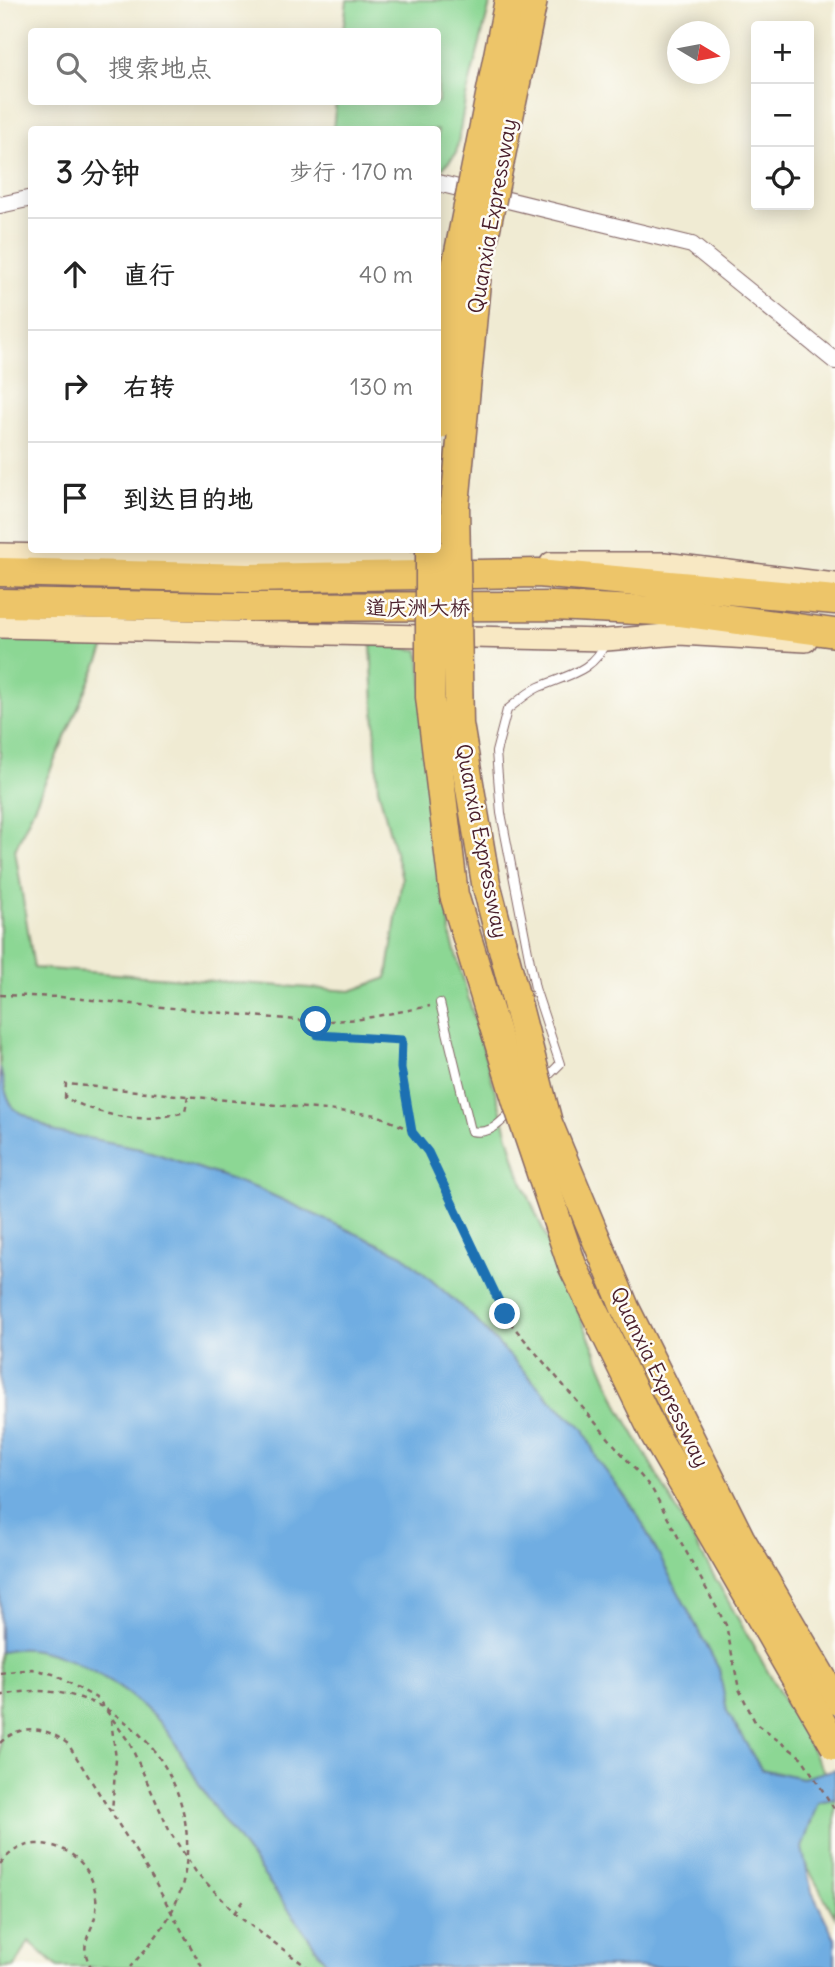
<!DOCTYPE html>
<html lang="zh">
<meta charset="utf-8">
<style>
:root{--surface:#fff;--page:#f6f6f6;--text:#222;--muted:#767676;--line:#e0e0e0}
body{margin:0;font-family:Delius,"LXGW WenKai TC",sans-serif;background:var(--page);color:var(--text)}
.controls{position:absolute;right:21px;top:21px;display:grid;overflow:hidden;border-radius:7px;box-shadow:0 4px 18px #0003}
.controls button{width:63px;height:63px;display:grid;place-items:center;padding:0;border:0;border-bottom:2px solid var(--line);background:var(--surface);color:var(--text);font:35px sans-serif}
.compass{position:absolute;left:667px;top:21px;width:63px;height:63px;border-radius:50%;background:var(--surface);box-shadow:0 4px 18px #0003;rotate:100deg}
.stop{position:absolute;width:21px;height:21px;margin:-16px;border:5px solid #1f6fb2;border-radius:50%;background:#fff}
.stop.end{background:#1f6fb2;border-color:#fff;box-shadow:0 2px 7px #0008}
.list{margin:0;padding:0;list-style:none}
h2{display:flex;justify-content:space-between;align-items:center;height:91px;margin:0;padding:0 28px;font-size:30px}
h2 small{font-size:23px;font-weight:400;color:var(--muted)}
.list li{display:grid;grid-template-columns:46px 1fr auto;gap:21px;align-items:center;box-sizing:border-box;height:112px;padding:0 28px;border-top:2px solid var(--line)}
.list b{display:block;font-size:26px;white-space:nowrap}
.list em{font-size:23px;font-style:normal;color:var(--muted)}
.icon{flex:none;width:38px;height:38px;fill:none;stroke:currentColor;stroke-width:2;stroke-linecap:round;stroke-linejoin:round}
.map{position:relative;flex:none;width:835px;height:1967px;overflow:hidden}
.search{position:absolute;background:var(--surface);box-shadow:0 4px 18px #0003;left:28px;top:28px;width:413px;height:77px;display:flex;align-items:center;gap:18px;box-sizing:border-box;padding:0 24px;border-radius:7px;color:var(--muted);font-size:26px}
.panel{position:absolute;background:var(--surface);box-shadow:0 4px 18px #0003;left:28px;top:126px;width:413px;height:427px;border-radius:7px}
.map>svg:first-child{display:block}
.green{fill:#8cd794;stroke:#6b7b60;stroke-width:2}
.water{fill:#70ade2;stroke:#5d6686;stroke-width:2}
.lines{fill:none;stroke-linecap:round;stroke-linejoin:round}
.lane-casing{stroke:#846666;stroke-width:10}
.street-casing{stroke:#846666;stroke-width:18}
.secondary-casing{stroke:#846666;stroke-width:24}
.highway-casing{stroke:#846666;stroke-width:31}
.path{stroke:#846666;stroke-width:2.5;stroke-dasharray:5 5;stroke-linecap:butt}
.lane{stroke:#fff;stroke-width:8}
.street{stroke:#fff;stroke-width:16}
.secondary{stroke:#f8e8c3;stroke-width:21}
.highway{stroke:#edc569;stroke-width:28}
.highway-bridge-casing{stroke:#846666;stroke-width:31;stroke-linecap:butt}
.path-bridge{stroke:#846666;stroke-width:2.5;stroke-dasharray:5 5;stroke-linecap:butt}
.highway-bridge{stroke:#edc569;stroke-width:28}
.route{stroke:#1f6fb2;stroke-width:9}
.labels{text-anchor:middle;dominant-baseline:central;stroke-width:5;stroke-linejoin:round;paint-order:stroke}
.street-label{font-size:21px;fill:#4a1f2b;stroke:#fdfcf7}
</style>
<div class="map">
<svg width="835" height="1967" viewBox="0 0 835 1967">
<rect width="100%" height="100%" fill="#fdfcf7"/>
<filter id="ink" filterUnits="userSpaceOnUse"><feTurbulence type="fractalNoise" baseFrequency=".0143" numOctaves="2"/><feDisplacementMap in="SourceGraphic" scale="14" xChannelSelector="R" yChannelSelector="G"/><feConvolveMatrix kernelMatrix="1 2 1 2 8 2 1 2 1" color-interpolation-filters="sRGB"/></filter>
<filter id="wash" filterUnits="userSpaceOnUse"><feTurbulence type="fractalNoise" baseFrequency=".00686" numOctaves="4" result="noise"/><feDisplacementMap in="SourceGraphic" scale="28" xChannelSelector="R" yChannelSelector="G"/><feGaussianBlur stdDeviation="1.57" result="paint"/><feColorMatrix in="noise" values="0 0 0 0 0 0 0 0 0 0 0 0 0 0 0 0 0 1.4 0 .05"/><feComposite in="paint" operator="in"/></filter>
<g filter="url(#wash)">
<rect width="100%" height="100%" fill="#f0ebd3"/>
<g class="green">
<polygon points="347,0 491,0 465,101 456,154 442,169 438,169 438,130 333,129 336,102 438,102 438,32 343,31"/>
<polygon points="0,638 109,638 15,850 34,968 351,991 387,978 402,878 378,788 371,644 419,650 451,937 519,1174 620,1409 835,1791 835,1917 642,1570 0,1135"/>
<polygon points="42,1633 159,1695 340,1967 58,1967 29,1941 15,1967 0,1967 0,1645"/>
</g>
<path class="water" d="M0 1067 6 1093 13 1108 56 1132 140 1148 259 1189 403 1255 472 1316 551 1400 584 1429 597 1459 635 1510 719 1669 727 1711 761 1769 803 1778 835 1769V1799L818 1802 802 1848 812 1892 835 1939V1967H329C291 1911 250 1857 211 1803 193 1777 180 1745 159 1722 128 1687 49 1636 0 1652Z"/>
</g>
<g filter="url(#ink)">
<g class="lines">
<defs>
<g id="lane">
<path d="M440 1003 471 1131C491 1135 500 1123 514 1109"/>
<path d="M543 1081 560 1064 535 988 501 813 496 752 507 710C517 702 528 692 539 687 567 675 594 672 606 641"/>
</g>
<g id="street">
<polyline points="438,183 692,245 835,361"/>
<polyline points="0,205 32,198"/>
</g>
<g id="secondary">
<polyline points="0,554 418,562"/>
<polyline points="551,563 664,563 835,584"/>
<polyline points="0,627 606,640 679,634 806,641"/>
</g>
<g id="highway">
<polyline points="0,572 248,578 538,573 835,600"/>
<polyline points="0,603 227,607 553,606 679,612 835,633"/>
</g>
</defs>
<use href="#lane" class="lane-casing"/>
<use href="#street" class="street-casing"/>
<use href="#secondary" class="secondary-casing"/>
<use href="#highway" class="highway-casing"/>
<g class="path">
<polyline points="0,995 61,997 316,1022 361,1019 430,1006"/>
<polyline points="316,1022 319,1035 402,1040 401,1068 412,1129"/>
<path d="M188 1096 185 1112C138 1124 109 1118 65 1098L66 1084 377 1115 410 1130 421 1142 512 1325 652 1489 726 1625 739 1689 756 1724 802 1758 835 1810"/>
<polyline points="0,1673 32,1669 53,1674 98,1699 129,1742 170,1832 196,1872 238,1916 307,1967"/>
<polyline points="111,1720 116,1759 112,1811"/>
<path d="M0 1743C22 1722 46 1727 68 1744L153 1879 202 1967"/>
<path d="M0 1864C10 1852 20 1845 36 1844 73 1843 100 1874 96 1911 93 1934 77 1942 91 1967"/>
<polyline points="234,1913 246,1898"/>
</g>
<use href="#lane" class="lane"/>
<use href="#street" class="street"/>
<use href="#secondary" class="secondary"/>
<use href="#highway" class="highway"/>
<defs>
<g id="highway-bridge">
<polyline points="533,0 477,272 455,505 459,724 486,883 548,1123 625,1308 740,1538 835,1700"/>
<polyline points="438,425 447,312 509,0"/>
<polyline points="430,550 430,697 454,895 517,1102 572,1265 655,1435 835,1746"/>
</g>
</defs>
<use href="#highway-bridge" class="highway-bridge-casing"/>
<path class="path-bridge" d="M0 1696C109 1667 206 1771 184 1877 177 1913 154 1941 130 1967"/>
<use href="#highway-bridge" class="highway-bridge"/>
</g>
</g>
<g class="lines" filter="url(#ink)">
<polyline class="route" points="316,1022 318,1035 402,1040 401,1068 412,1132 428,1152 505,1314"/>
</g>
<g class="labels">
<g class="street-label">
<text transform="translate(492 216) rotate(-80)">Quanxia Expressway</text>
<text x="418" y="607">道庆洲大桥</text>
<text transform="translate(482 841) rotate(79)">Quanxia Expressway</text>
<text transform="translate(660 1377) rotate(64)">Quanxia Expressway</text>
</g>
</g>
</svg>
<div class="controls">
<button>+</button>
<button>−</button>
<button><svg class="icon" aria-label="locate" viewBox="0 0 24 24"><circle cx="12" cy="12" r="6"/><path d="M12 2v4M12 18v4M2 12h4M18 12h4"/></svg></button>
</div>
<svg class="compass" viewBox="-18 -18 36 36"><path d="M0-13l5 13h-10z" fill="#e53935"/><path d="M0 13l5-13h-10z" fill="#767676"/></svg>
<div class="stop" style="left:316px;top:1022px"></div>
<div class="stop end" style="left:505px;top:1314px"></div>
<div class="search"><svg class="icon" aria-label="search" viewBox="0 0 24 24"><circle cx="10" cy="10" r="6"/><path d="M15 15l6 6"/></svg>搜索地点</div>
<section class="panel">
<h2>3 分钟<small>步行 · 170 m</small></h2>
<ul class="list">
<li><svg class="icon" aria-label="ahead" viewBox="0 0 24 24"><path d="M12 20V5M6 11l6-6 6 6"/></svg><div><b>直行</b></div><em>40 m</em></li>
<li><svg class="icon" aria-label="right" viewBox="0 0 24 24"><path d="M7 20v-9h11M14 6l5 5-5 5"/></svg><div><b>右转</b></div><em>130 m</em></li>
<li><svg class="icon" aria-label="arrive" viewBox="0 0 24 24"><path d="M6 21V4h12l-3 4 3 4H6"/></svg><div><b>到达目的地</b></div></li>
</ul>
</section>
</div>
